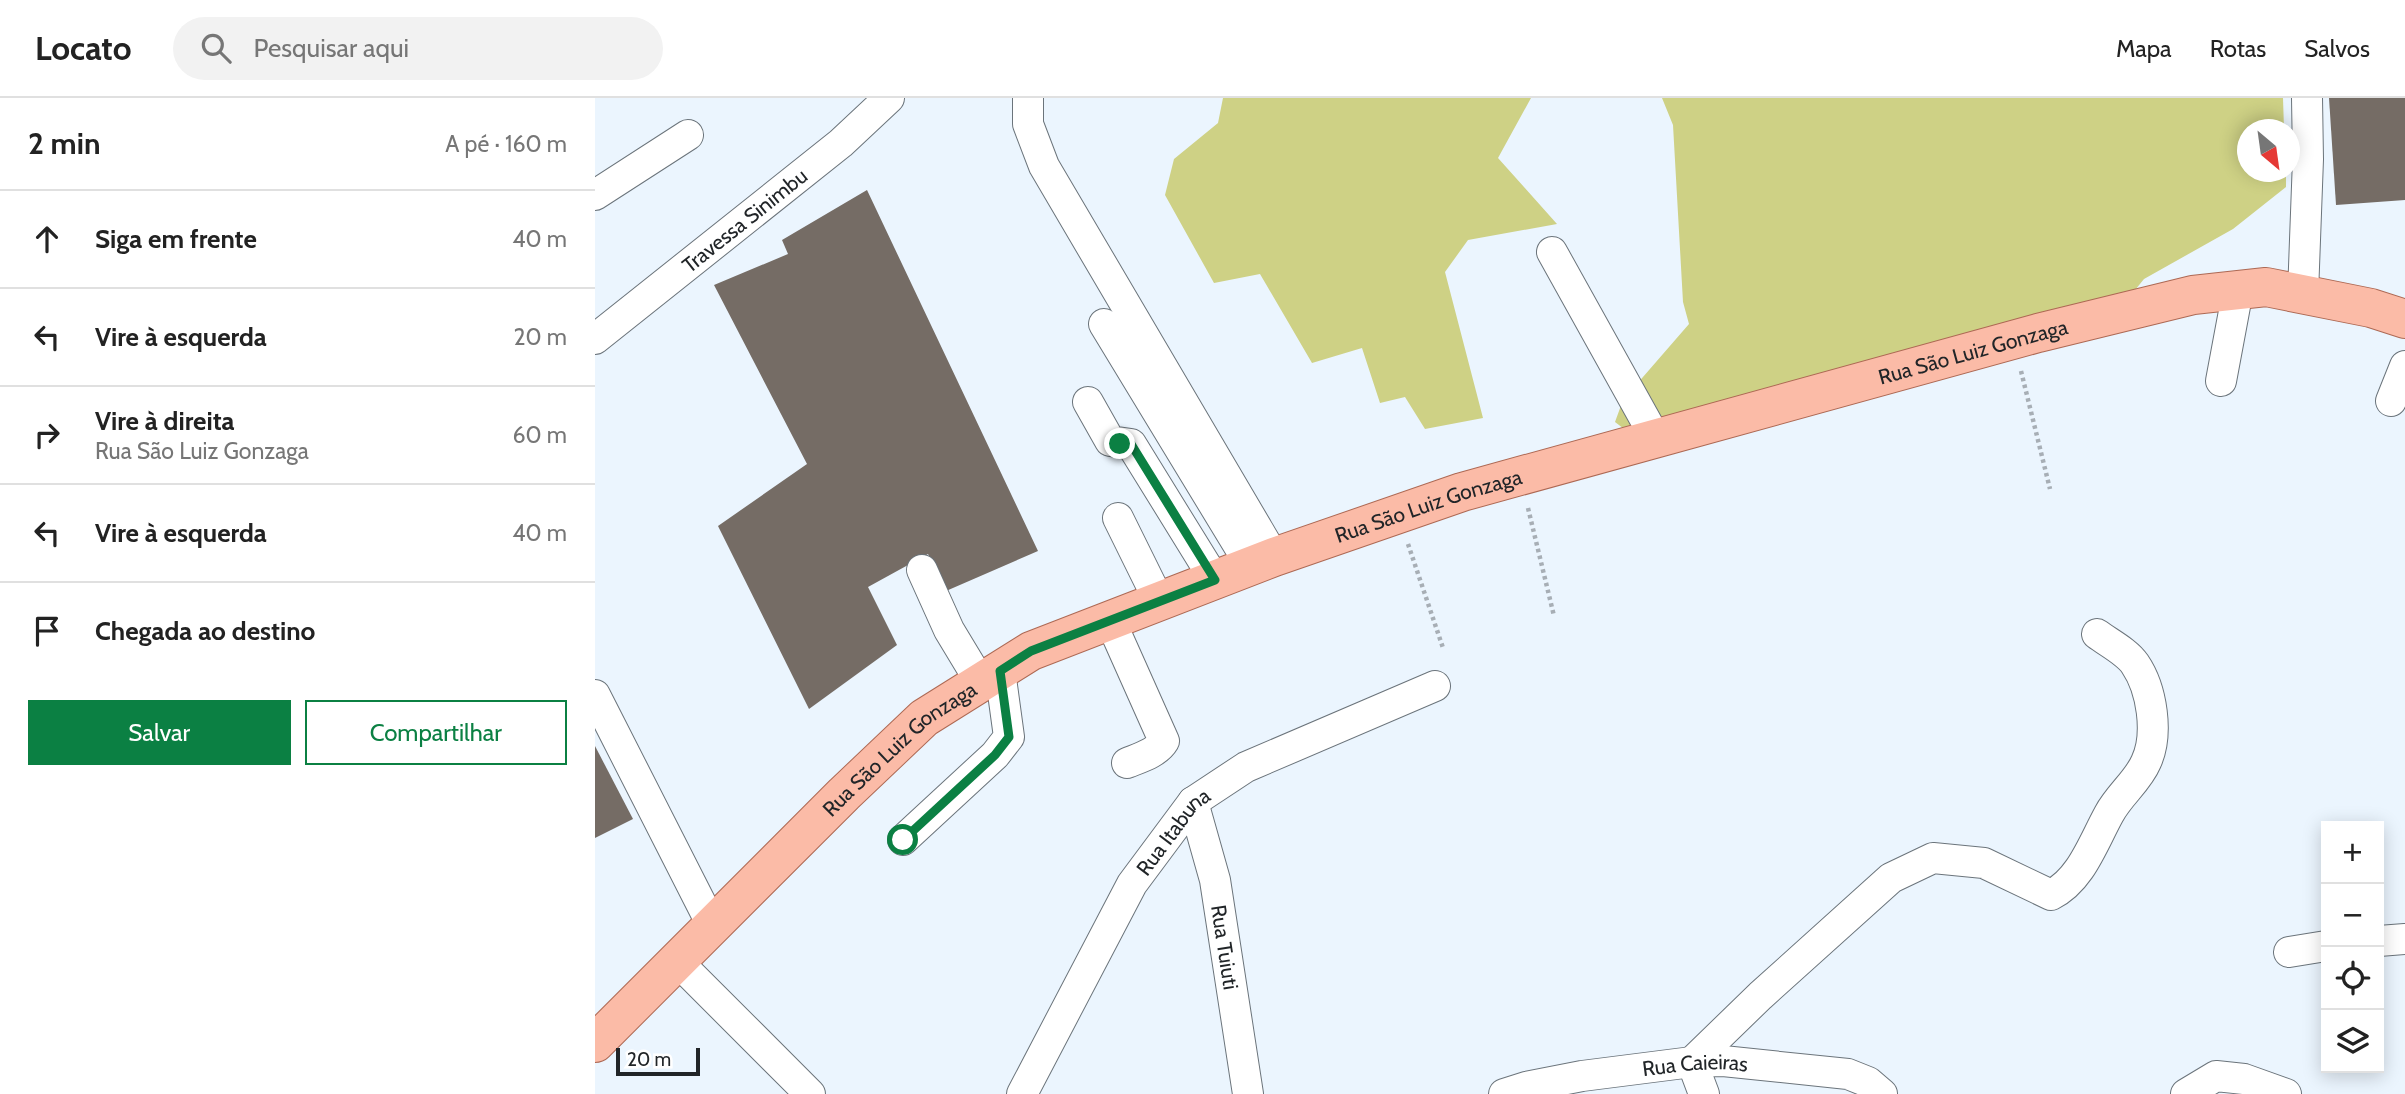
<!DOCTYPE html>
<html lang="pt">
<meta charset="utf-8">
<style>
:root{--surface:#fff;--page:#f2f2f2;--text:#222;--muted:#767676;--line:#e0e0e0;--accent:#0b8043}
body{margin:0;font-family:Cabin,sans-serif;background:var(--page);color:var(--text)}
.controls{position:absolute;right:21px;bottom:21px;display:grid;overflow:hidden;border-radius:0px;box-shadow:0 4px 18px #0003}
.controls button{width:63px;height:63px;display:grid;place-items:center;padding:0;border:0;border-bottom:2px solid var(--line);background:var(--surface);color:var(--text);font:35px sans-serif}
.compass{position:absolute;left:1642px;top:21px;width:63px;height:63px;border-radius:50%;background:var(--surface);box-shadow:0 4px 18px #0003;rotate:151deg}
.scale{position:absolute;left:21px;bottom:18px;width:84px;box-sizing:border-box;padding-left:7px;border:4px solid #212528;border-top:0;font-size:19px;line-height:24px;white-space:nowrap;color:#212528;-webkit-text-stroke:5px #fff;paint-order:stroke}
.stop{position:absolute;width:21px;height:21px;margin:-16px;border:5px solid #0b8043;border-radius:50%;background:#fff}
.stop.end{background:#0b8043;border-color:#fff;box-shadow:0 2px 7px #0008}
.list{margin:0;padding:0;list-style:none}
h2{display:flex;justify-content:space-between;align-items:center;height:91px;margin:0;padding:0 28px;font-size:30px}
h2 small{font-size:23px;font-weight:400;color:var(--muted)}
.list li{display:grid;grid-template-columns:46px 1fr auto;gap:21px;align-items:center;box-sizing:border-box;height:98px;padding:0 28px;border-top:2px solid var(--line)}
.list b{display:block;font-size:26px;white-space:nowrap}
.list p{margin:0;font-size:23px;white-space:nowrap;color:var(--muted)}
.list em{font-size:23px;font-style:normal;color:var(--muted)}
.actions{display:flex;gap:14px;padding:21px 28px}
.actions a{flex:1;padding:16px 0;border:2px solid var(--accent);border-radius:0px;text-align:center;font-size:24px;color:var(--accent)}
.actions .main{background:var(--accent);color:#fff}
.icon{flex:none;width:38px;height:38px;fill:none;stroke:currentColor;stroke-width:2;stroke-linecap:round;stroke-linejoin:round}
.map{position:relative;flex:none;width:1810px;height:996px;overflow:hidden}
header{display:flex;align-items:center;gap:42px;box-sizing:border-box;height:98px;padding:0 35px;background:var(--surface);border-bottom:2px solid var(--line)}
header strong{font-size:33px}
nav{display:flex;gap:38px;margin-inline-start:auto;font-size:24px}
.search{width:490px;height:63px;background:var(--page);display:flex;align-items:center;gap:18px;box-sizing:border-box;padding:0 24px;border-radius:38px;color:var(--muted);font-size:26px}
main{display:flex}
aside{flex:1;background:var(--surface)}
.map>svg:first-child{display:block}
.green{fill:#ced185}
.building{fill:#756c65}
.lines{fill:none;stroke-linecap:round;stroke-linejoin:round}
.minor-casing{stroke:#6b747b;stroke-width:32}
.major-casing{stroke:#ad6954;stroke-width:40}
.path{stroke:#a7aeb5;stroke-width:4.5;stroke-dasharray:3.5 3.5;stroke-linecap:butt}
.minor{stroke:#fff;stroke-width:30}
.major{stroke:#fbbba7;stroke-width:38}
.route{stroke:#0b8043;stroke-width:9}
.labels{text-anchor:middle;dominant-baseline:central;stroke-width:5;stroke-linejoin:round;paint-order:stroke}
.street-label{font-size:21px;fill:#212528;stroke:#fff}
</style>
<header>
<strong>Locato</strong>
<div class="search"><svg class="icon" aria-label="search" viewBox="0 0 24 24"><circle cx="10" cy="10" r="6"/><path d="M15 15l6 6"/></svg>Pesquisar aqui</div>
<nav><a>Mapa</a><a>Rotas</a><a>Salvos</a></nav>
</header>
<main>
<aside>
<h2>2 min<small>A pé · 160 m</small></h2>
<ul class="list">
<li><svg class="icon" aria-label="ahead" viewBox="0 0 24 24"><path d="M12 20V5M6 11l6-6 6 6"/></svg><div><b>Siga em frente</b></div><em>40 m</em></li>
<li><svg class="icon" aria-label="left" viewBox="0 0 24 24"><path d="M17 20v-9H6M10 6l-5 5 5 5"/></svg><div><b>Vire à esquerda</b></div><em>20 m</em></li>
<li><svg class="icon" aria-label="right" viewBox="0 0 24 24"><path d="M7 20v-9h11M14 6l5 5-5 5"/></svg><div><b>Vire à direita</b><p>Rua São Luiz Gonzaga</p></div><em>60 m</em></li>
<li><svg class="icon" aria-label="left" viewBox="0 0 24 24"><path d="M17 20v-9H6M10 6l-5 5 5 5"/></svg><div><b>Vire à esquerda</b></div><em>40 m</em></li>
<li><svg class="icon" aria-label="arrive" viewBox="0 0 24 24"><path d="M6 21V4h12l-3 4 3 4H6"/></svg><div><b>Chegada ao destino</b></div></li>
</ul>
<div class="actions"><a class="main">Salvar</a><a>Compartilhar</a></div>
</aside>
<div class="map">
<svg width="1810" height="996" viewBox="0 0 1810 996">
<rect width="100%" height="100%" fill="#ebf5fe"/>
<g class="green">
<polygon points="628,0 936,0 903,60 962,126 873,142 850,174 888,320 830,331 810,299 785,305 767,250 717,265 665,176 619,185 570,97 579,61 623,25"/>
<polygon points="1067,0 1688,0 1689,31 1652,32 1652,74 1691,74 1691,89 1638,131 1549,181 1510,229 1041,340 1020,324 1028,302 1094,226 1088,204 1078,27"/>
</g>
<g class="building">
<polygon points="1734,0 1810,0 1810,102 1741,107"/>
<polygon points="272,92 443,453 351,493 333,456 273,489 302,547 214,611 123,428 212,366 119,187 193,156 187,142"/>
<polygon points="0,648 38,721 0,740"/>
</g>
<g class="lines">
<defs>
<g id="minor">
<polyline points="433,0 433,26 449,68 679,459"/>
<polyline points="0,97 93,37"/>
<polyline points="957,154 1061,341"/>
<polyline points="1708,196 1713,61 1712,0"/>
<polyline points="509,226 656,468"/>
<path id="s1" d="M0 241 246 45 294 0"/>
<polyline points="1626,283 1643,192"/>
<polyline points="1796,303 1810,268"/>
<polyline points="493,304 515,343 536,346 620,482"/>
<polyline points="523,420 564,503"/>
<polyline points="327,472 354,532 386,585"/>
<path d="M515 522 569 643C562 655 544 660 532 665"/>
<polyline points="0,597 118,829"/>
<path id="s2" d="M598 704 620 782 653 996"/>
<polyline points="308,742 400,657 414,639 405,573"/>
<polyline points="1784,843 1810,841"/>
<polyline points="1694,854 1731,848"/>
<polyline points="83,864 215,996"/>
<path id="s3" d="M427 996 537 786 598 704 651 669 840 588"/>
<path id="s4" d="M909 996 931 989 987 978 1097 964 1128 963 1253 976 1273 984 1287 996"/>
<path d="M1109 996 1097 964 1165 898 1296 780 1338 760 1389 765 1456 797C1486 782 1498 745 1514 716 1524 697 1543 683 1551 664 1564 636 1557 591 1540 566 1532 554 1514 545 1502 536"/>
<polyline points="1591,996 1621,978 1649,981 1691,996"/>
</g>
<g id="major">
<path id="s5" d="M0 945 249 696 329 620 436 553 679 459 867 394 1443 235 1598 197 1671 189 1776 210 1810 221"/>
</g>
</defs>
<use href="#minor" class="minor-casing"/>
<use href="#major" class="major-casing"/>
<g class="path">
<polyline points="1426,273 1455,391"/>
<polyline points="933,410 959,518"/>
<polyline points="813,446 848,550"/>
</g>
<use href="#minor" class="minor"/>
<use href="#major" class="major"/>
</g>
<g class="lines">
<polyline class="route" points="308,742 400,657 414,639 405,573 436,553 620,482 536,346 525,346"/>
</g>
<g class="labels">
<g class="street-label">
<text stroke="none"><textPath href="#s1" startOffset="191">Travessa Sinimbu</textPath></text>
<text stroke="none"><textPath href="#s5" startOffset="1578">Rua São Luiz Gonzaga</textPath></text>
<text stroke="none"><textPath href="#s5" startOffset="1012">Rua São Luiz Gonzaga</textPath></text>
<text stroke="none"><textPath href="#s5" startOffset="424">Rua São Luiz Gonzaga</textPath></text>
<text stroke="none"><textPath href="#s3" startOffset="304">Rua Itabuna</textPath></text>
<text stroke="none"><textPath href="#s2" startOffset="149">Rua Tuiuti</textPath></text>
<text stroke="none"><textPath href="#s4" startOffset="194">Rua Caieiras</textPath></text>
</g>
</g>
</svg>
<div class="controls">
<button>+</button>
<button>−</button>
<button><svg class="icon" aria-label="locate" viewBox="0 0 24 24"><circle cx="12" cy="12" r="6"/><path d="M12 2v4M12 18v4M2 12h4M18 12h4"/></svg></button>
<button><svg class="icon" aria-label="layers" viewBox="0 0 24 24"><path d="M12 4l9 5-9 5-9-5zM3 14l9 5 9-5"/></svg></button>
</div>
<svg class="compass" viewBox="-18 -18 36 36"><path d="M0-13l5 13h-10z" fill="#e53935"/><path d="M0 13l5-13h-10z" fill="#767676"/></svg>
<div class="scale">20 m</div>
<div class="stop" style="left:308px;top:742px"></div>
<div class="stop end" style="left:525px;top:346px"></div>
</div>
</main>
